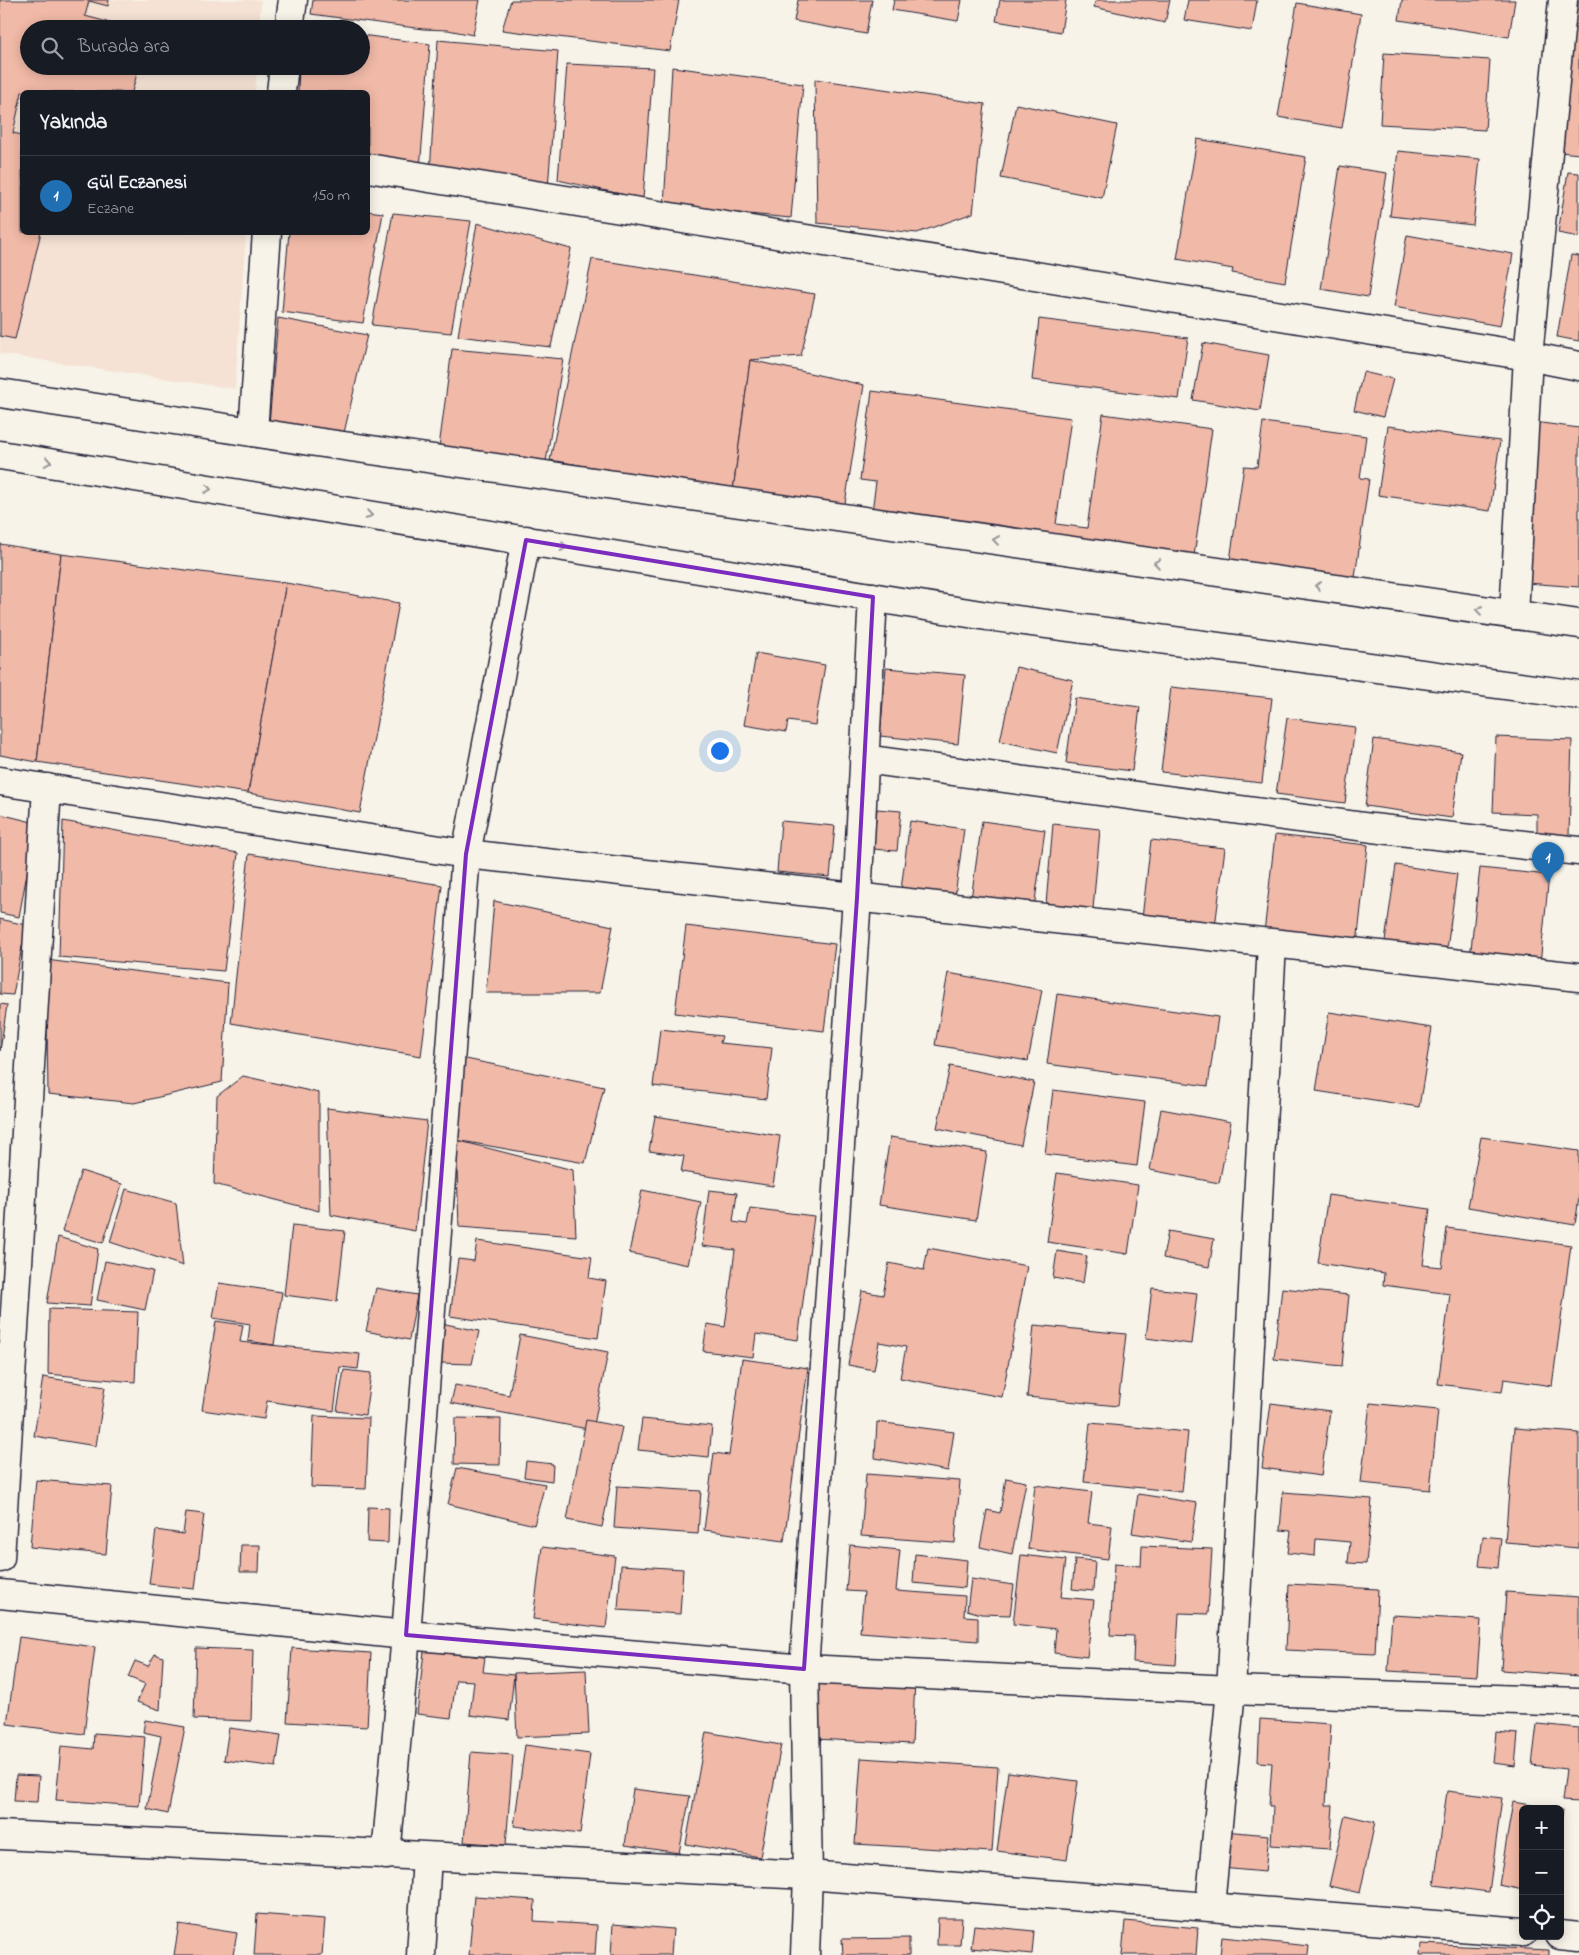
<!DOCTYPE html>
<html lang="tr">
<meta charset="utf-8">
<style>
:root{--surface:#171b24;--page:#20242c;--text:#f1f3f6;--muted:#9ea1a6;--line:#363941;--accent:#1f6fb2}
body{margin:0;font-family:"Indie Flower",sans-serif;background:var(--page);color:var(--text)}
.controls{position:absolute;right:15px;bottom:15px;display:grid;overflow:hidden;border-radius:8px;box-shadow:0 2px 12px #0003}
.controls button{width:45px;height:45px;display:grid;place-items:center;padding:0;border:0;border-bottom:1px solid var(--line);background:var(--surface);color:var(--text);font:25px sans-serif}
.you{position:absolute;left:719px;top:750px;width:18px;height:18px;margin:-12px;border:4px solid #fff;border-radius:50%;background:#1a73e8;box-shadow:0 0 0 8px #1a73e833}
.badge{display:grid;place-items:center;width:32px;height:32px;border-radius:50%;background:var(--accent);color:#fff;font-size:16px;font-weight:700}
.pin{position:absolute;translate:-50% -41px;filter:drop-shadow(0 1px 2px #0008)}
.pin::after{content:'';position:absolute;top:26px;width:18px;height:15px;background:inherit;clip-path:polygon(0 0,100% 0,50% 100%)}
.list{margin:0;padding:0;list-style:none}
h2{display:flex;justify-content:space-between;align-items:center;height:65px;margin:0;padding:0 20px;font-size:21px}
h2 small{font-size:16px;font-weight:400;color:var(--muted)}
.list li{display:grid;grid-template-columns:32px 1fr auto;gap:15px;align-items:center;box-sizing:border-box;height:80px;padding:0 20px;border-top:1px solid var(--line)}
.list b{display:block;font-size:19px;white-space:nowrap}
.list p{margin:0;font-size:16px;white-space:nowrap;color:var(--muted)}
.list em{font-size:16px;font-style:normal;color:var(--muted)}
.icon{flex:none;width:28px;height:28px;fill:none;stroke:currentColor;stroke-width:2;stroke-linecap:round;stroke-linejoin:round}
.map{position:relative;flex:none;width:1579px;height:1955px;overflow:hidden}
.search{position:absolute;background:var(--surface);box-shadow:0 2px 12px #0003;left:20px;top:20px;width:350px;height:55px;display:flex;align-items:center;gap:12px;box-sizing:border-box;padding:0 18px;border-radius:28px;color:var(--muted);font-size:19px}
.panel{position:absolute;background:var(--surface);box-shadow:0 2px 12px #0003;left:20px;top:90px;width:350px;height:145px;border-radius:8px}
.map>svg:first-child{display:block}
.built{fill:#f5e2d4}
.building{fill:#f1b9a7;stroke:#22223b}
.lines{fill:none;stroke-linecap:round;stroke-linejoin:round}
.minor-casing{stroke:#22223b;stroke-width:31}
.major-casing{stroke:#22223b;stroke-width:31}
.minor{stroke:#f7f3e8;stroke-width:28}
.major{stroke:#f7f3e8;stroke-width:28}
.oneway{stroke:#97959a}
.marked{fill:none;stroke:#7b2cbf;stroke-width:4;stroke-linejoin:round}
</style>
<div class="map">
<svg width="1579" height="1955" viewBox="0 0 1579 1955">
<rect width="100%" height="100%" fill="#f7f3e8"/>
<filter id="ink" filterUnits="userSpaceOnUse"><feTurbulence type="fractalNoise" baseFrequency=".02" numOctaves="2"/><feDisplacementMap in="SourceGraphic" scale="10" xChannelSelector="R" yChannelSelector="G"/><feConvolveMatrix kernelMatrix="1 2 1 2 8 2 1 2 1" color-interpolation-filters="sRGB"/></filter>
<g filter="url(#ink)">
<polygon class="built" points="0,0 261,0 259,29 29,29 29,66 257,66 255,92 22,92 22,232 246,233 235,389 0,354"/>
<g class="building">
<polygon points="0,0 109,0 108,6 89,1 85,16 134,29 29,29 29,66 139,66 132,92 22,92 13,133 22,135 22,232 41,232 15,339 0,336"/>
<polygon points="313,0 480,0 473,35 448,30 423,29 311,14"/>
<polygon points="511,0 679,0 670,51 502,30"/>
<polygon points="798,0 872,0 866,34 794,21"/>
<polygon points="894,0 962,0 958,21 892,10"/>
<polygon points="1000,0 1066,0 1061,32 996,21"/>
<polygon points="1096,0 1170,0 1165,23 1094,7"/>
<polygon points="1188,0 1257,0 1252,31 1184,20"/>
<polygon points="1402,0 1515,0 1509,37 1399,20"/>
<polygon points="1574,0 1579,0 1579,154 1560,152"/>
<polygon points="1297,3 1361,14 1342,128 1278,117"/>
<polygon points="361,35 430,44 420,169 368,161 368,92 298,92 299,66 361,66"/>
<polygon points="438,40 558,51 548,189 430,173"/>
<polygon points="1384,53 1490,60 1485,130 1380,124"/>
<polygon points="567,64 653,68 643,199 558,180"/>
<polygon points="672,67 803,84 791,218 664,206"/>
<polygon points="815,79 985,104 973,213 917,233 817,223"/>
<polygon points="1016,104 1117,125 1102,198 1001,178"/>
<polygon points="1197,139 1306,157 1285,282 1232,273 1233,269 1177,259"/>
<polygon points="1398,151 1480,159 1473,225 1390,216"/>
<polygon points="1340,166 1387,173 1368,297 1321,289"/>
<polygon points="1568,172 1579,173 1579,237 1558,233"/>
<polygon points="368,211 383,213 363,323 282,312 289,232 368,232"/>
<polygon points="393,213 471,221 451,333 372,325"/>
<polygon points="477,223 571,249 551,347 458,336"/>
<polygon points="1407,235 1513,254 1500,326 1394,307"/>
<polygon points="1571,255 1579,256 1579,341 1557,337"/>
<polygon points="592,259 815,294 801,356 750,360 733,491 550,460"/>
<polygon points="278,318 367,335 343,437 269,425"/>
<polygon points="1039,319 1188,338 1179,399 1032,380"/>
<polygon points="1203,343 1269,355 1260,411 1193,400"/>
<polygon points="452,349 563,359 545,468 439,447"/>
<polygon points="750,360 864,385 844,510 733,491"/>
<polygon points="1363,372 1393,379 1383,417 1354,410"/>
<polygon points="872,391 1071,418 1056,524 1087,528 1103,414 1212,429 1194,556 872,511 876,482 860,480"/>
<polygon points="1263,422 1366,436 1360,478 1369,479 1355,577 1230,560 1244,466 1257,467"/>
<polygon points="1534,422 1579,428 1579,587 1527,583"/>
<polygon points="1388,426 1500,441 1490,511 1378,495"/>
<polygon points="0,544 61,554 37,762 0,755"/>
<polygon points="61,554 286,583 248,793 37,762"/>
<polygon points="286,583 399,603 360,813 248,793"/>
<polygon points="756,653 825,665 815,725 788,721 786,732 744,725"/>
<polygon points="1016,667 1073,680 1057,753 1000,741"/>
<polygon points="886,668 965,675 958,744 880,736"/>
<polygon points="1171,687 1272,698 1262,783 1161,772"/>
<polygon points="1075,698 1140,707 1132,771 1066,763"/>
<polygon points="1287,718 1355,727 1345,803 1276,794"/>
<polygon points="1496,737 1572,740 1569,835 1537,834 1537,814 1493,812"/>
<polygon points="1374,739 1461,752 1452,818 1365,806"/>
<polygon points="877,809 901,811 897,851 873,849"/>
<polygon points="0,814 36,823 19,917 0,913"/>
<polygon points="63,821 238,853 224,971 59,957"/>
<polygon points="781,821 835,826 830,877 777,872"/>
<polygon points="910,821 964,829 955,896 901,889"/>
<polygon points="982,821 1045,830 1034,908 971,899"/>
<polygon points="1053,824 1100,829 1093,909 1046,904"/>
<polygon points="1275,835 1368,845 1357,944 1264,933"/>
<polygon points="1151,840 1225,848 1215,927 1142,918"/>
<polygon points="249,854 442,885 421,1056 231,1023"/>
<polygon points="1396,865 1457,874 1446,957 1384,948"/>
<polygon points="1480,868 1549,875 1540,965 1470,958"/>
<polygon points="494,901 613,926 600,993 486,993"/>
<polygon points="0,919 26,925 13,995 0,994"/>
<polygon points="686,926 835,944 824,1031 675,1013"/>
<polygon points="46,960 228,983 222,1082 134,1103 48,1094"/>
<polygon points="948,973 1042,990 1028,1061 935,1045"/>
<polygon points="1057,994 1218,1017 1208,1086 1047,1064"/>
<polygon points="0,1004 7,1005 0,1051"/>
<polygon points="1329,1012 1432,1028 1419,1107 1316,1091"/>
<polygon points="660,1029 722,1036 720,1043 772,1048 766,1099 653,1086"/>
<polygon points="461,1058 604,1087 585,1163 456,1140"/>
<polygon points="950,1066 1034,1082 1021,1145 937,1128"/>
<polygon points="243,1076 319,1093 319,1211 214,1184 217,1096"/>
<polygon points="1053,1090 1145,1102 1137,1166 1045,1154"/>
<polygon points="327,1108 427,1121 415,1231 331,1215"/>
<polygon points="1161,1109 1231,1122 1219,1183 1150,1170"/>
<polygon points="655,1116 780,1136 773,1186 681,1172 684,1156 649,1151"/>
<polygon points="890,1137 987,1152 976,1220 879,1205"/>
<polygon points="1481,1137 1579,1151 1579,1198 1575,1225 1468,1207"/>
<polygon points="456,1140 573,1170 576,1236 459,1227"/>
<polygon points="81,1171 122,1184 103,1243 62,1231"/>
<polygon points="1057,1173 1138,1185 1128,1254 1047,1242"/>
<polygon points="126,1189 176,1203 183,1266 110,1242"/>
<polygon points="642,1190 701,1202 688,1265 629,1253"/>
<polygon points="709,1190 737,1193 733,1222 747,1224 750,1208 814,1216 798,1340 756,1334 753,1357 703,1351 707,1324 725,1327 735,1250 702,1246"/>
<polygon points="1328,1195 1430,1209 1423,1265 1442,1267 1447,1228 1571,1245 1552,1386 1504,1379 1502,1392 1438,1384 1450,1294 1383,1285 1384,1273 1318,1263"/>
<polygon points="292,1225 345,1231 337,1302 284,1295"/>
<polygon points="1168,1231 1214,1239 1209,1267 1163,1258"/>
<polygon points="58,1237 98,1249 90,1306 47,1303"/>
<polygon points="477,1241 592,1257 589,1278 606,1281 598,1338 450,1316 458,1259 474,1261"/>
<polygon points="928,1248 1027,1266 1002,1397 900,1378 906,1347 879,1342 874,1370 848,1365 862,1291 883,1295 889,1263 924,1270"/>
<polygon points="1057,1251 1087,1256 1083,1283 1053,1278"/>
<polygon points="105,1261 153,1271 145,1310 97,1300"/>
<polygon points="219,1283 282,1292 274,1345 248,1341 250,1324 213,1318"/>
<polygon points="376,1288 417,1295 409,1340 366,1331"/>
<polygon points="1152,1288 1197,1293 1191,1344 1146,1338"/>
<polygon points="1282,1288 1349,1295 1342,1366 1274,1359"/>
<polygon points="49,1309 138,1312 135,1382 48,1374"/>
<polygon points="216,1321 243,1325 240,1342 360,1354 358,1369 340,1367 334,1411 267,1401 264,1419 202,1410"/>
<polygon points="441,1323 479,1331 472,1364 440,1363"/>
<polygon points="1034,1325 1126,1334 1118,1406 1027,1397"/>
<polygon points="520,1335 608,1352 593,1430 451,1403 455,1385 509,1395"/>
<polygon points="742,1359 808,1368 784,1541 704,1530 714,1453 729,1455"/>
<polygon points="344,1370 371,1373 365,1415 337,1411"/>
<polygon points="43,1377 105,1387 96,1446 34,1436"/>
<polygon points="1271,1403 1330,1411 1321,1476 1262,1468"/>
<polygon points="1370,1403 1438,1410 1430,1490 1361,1483"/>
<polygon points="314,1416 369,1418 366,1489 311,1487"/>
<polygon points="455,1418 501,1419 500,1465 454,1464"/>
<polygon points="642,1419 712,1426 709,1457 638,1450"/>
<polygon points="586,1420 622,1427 602,1527 567,1520"/>
<polygon points="877,1422 954,1432 948,1471 875,1458"/>
<polygon points="1090,1423 1188,1432 1182,1492 1084,1482"/>
<polygon points="1514,1428 1579,1433 1579,1548 1505,1542"/>
<polygon points="526,1461 553,1464 552,1481 524,1477"/>
<polygon points="457,1468 545,1484 534,1525 448,1504"/>
<polygon points="866,1474 960,1481 955,1543 861,1536"/>
<polygon points="1006,1478 1026,1482 1012,1554 980,1547 987,1510 1000,1513"/>
<polygon points="36,1480 112,1486 106,1554 30,1547"/>
<polygon points="1035,1485 1092,1492 1088,1523 1112,1526 1108,1559 1028,1549"/>
<polygon points="617,1486 701,1491 698,1534 614,1528"/>
<polygon points="1283,1492 1372,1499 1366,1564 1348,1563 1350,1542 1316,1539 1315,1556 1288,1553 1291,1531 1280,1530"/>
<polygon points="1138,1494 1197,1503 1191,1542 1132,1533"/>
<polygon points="368,1507 389,1508 388,1543 367,1542"/>
<polygon points="186,1512 204,1514 195,1589 149,1584 156,1530 183,1534"/>
<polygon points="1483,1536 1501,1538 1498,1568 1479,1566"/>
<polygon points="241,1545 260,1545 259,1572 240,1572"/>
<polygon points="850,1545 900,1550 896,1591 965,1596 964,1616 978,1617 978,1641 860,1632 864,1592 846,1591"/>
<polygon points="1142,1546 1212,1549 1208,1614 1179,1613 1176,1665 1133,1662 1134,1636 1110,1635 1114,1564 1141,1566"/>
<polygon points="542,1547 615,1556 606,1628 533,1619"/>
<polygon points="915,1554 967,1560 965,1588 913,1583"/>
<polygon points="1021,1555 1066,1560 1061,1597 1094,1600 1087,1657 1054,1653 1056,1629 1013,1624"/>
<polygon points="1075,1559 1095,1561 1093,1591 1072,1589"/>
<polygon points="621,1565 683,1569 680,1614 618,1610"/>
<polygon points="971,1579 1014,1585 1010,1615 981,1614 967,1610"/>
<polygon points="1289,1584 1378,1589 1375,1654 1286,1650"/>
<polygon points="1506,1592 1579,1597 1579,1676 1501,1670"/>
<polygon points="1392,1615 1481,1620 1477,1676 1388,1671"/>
<polygon points="19,1637 95,1647 84,1734 7,1724"/>
<polygon points="196,1648 253,1650 251,1721 194,1719"/>
<polygon points="292,1648 371,1653 367,1727 287,1722"/>
<polygon points="424,1651 485,1657 483,1672 514,1675 509,1720 470,1715 474,1681 456,1680 451,1718 417,1714"/>
<polygon points="155,1654 163,1657 160,1710 137,1702 145,1684 128,1677 135,1661 148,1666"/>
<polygon points="586,1670 589,1734 517,1737 514,1673"/>
<polygon points="818,1677 915,1681 912,1744 815,1739"/>
<polygon points="1260,1719 1331,1724 1326,1805 1333,1805 1330,1849 1271,1845 1273,1806 1269,1806 1272,1763 1258,1762"/>
<polygon points="145,1720 185,1727 168,1814 147,1809 161,1736 143,1732"/>
<polygon points="1537,1724 1579,1728 1579,1802 1562,1801 1566,1769 1532,1765"/>
<polygon points="229,1728 281,1735 276,1767 224,1760"/>
<polygon points="706,1732 781,1745 760,1857 686,1844"/>
<polygon points="1496,1732 1518,1734 1515,1766 1493,1763"/>
<polygon points="94,1733 145,1737 139,1806 56,1800 61,1746 93,1749"/>
<polygon points="525,1745 590,1754 580,1834 514,1826"/>
<polygon points="471,1752 513,1755 506,1845 464,1842"/>
<polygon points="861,1758 998,1767 992,1852 855,1844"/>
<polygon points="1008,1772 1078,1781 1067,1860 997,1851"/>
<polygon points="16,1775 39,1776 37,1802 14,1801"/>
<polygon points="633,1789 690,1796 679,1853 625,1845"/>
<polygon points="1447,1791 1502,1798 1489,1892 1434,1885"/>
<polygon points="1513,1802 1553,1809 1523,1809 1523,1890 1499,1885"/>
<polygon points="1560,1810 1563,1810 1560,1827"/>
<polygon points="1345,1815 1375,1822 1360,1893 1329,1886"/>
<polygon points="1224,1831 1269,1835 1265,1872 1221,1868"/>
<polygon points="474,1896 535,1900 534,1921 597,1925 595,1955 469,1955"/>
<polygon points="257,1914 325,1919 322,1955 254,1955"/>
<polygon points="938,1918 962,1918 960,1945 937,1945"/>
<polygon points="1125,1921 1198,1928 1196,1955 1122,1955"/>
<polygon points="179,1924 237,1933 233,1955 174,1955"/>
<polygon points="613,1924 673,1929 671,1955 611,1955"/>
<polygon points="974,1925 1034,1931 1032,1954 971,1948"/>
<polygon points="1222,1937 1309,1946 1308,1955 1220,1955"/>
<polygon points="909,1938 909,1955 843,1955 842,1939"/>
<polygon points="1421,1944 1549,1950 1549,1955 1420,1955"/>
</g>
<g class="lines">
<defs>
<g id="minor">
<polyline points="289,29 293,0"/>
<polyline points="281,92 284,66"/>
<polyline points="368,168 1528,356 1579,366"/>
<polyline points="253,432 267,232"/>
<polyline points="1514,615 1528,356 1563,0"/>
<polyline points="864,759 1372,828 1579,851"/>
<polyline points="0,781 466,854 1579,977"/>
<polyline points="0,1558 47,788"/>
<polyline points="0,1594 406,1635 804,1669 1231,1690 1579,1702"/>
<polyline points="0,1835 808,1875 1523,1932"/>
<polyline points="386,1855 406,1635 466,854 526,540"/>
<polyline points="1210,1906 1231,1690 1272,944"/>
<polyline points="1560,1935 1579,1937"/>
<polyline points="421,1955 427,1857"/>
<polyline points="805,1955 808,1875 804,1669 857,898 873,597"/>
</g>
<g id="major">
<polyline points="0,393 316,442 1579,624"/>
<polyline points="0,455 987,616 1579,695"/>
</g>
</defs>
<use href="#minor" class="minor-casing"/>
<use href="#major" class="major-casing"/>
<use href="#minor" class="minor"/>
<use href="#major" class="major"/>
</g>
<defs><path id="oneway-chevron" d="M-2-3.5L2.5 0L-2 3.5" fill="none" stroke-width="1.6" stroke-linecap="round" stroke-linejoin="round" transform="scale(1.25)"/></defs>
<g class="oneway">
<use href="#oneway-chevron" transform="translate(48 462) rotate(9)"/>
<use href="#oneway-chevron" transform="translate(208 489) rotate(9)"/>
<use href="#oneway-chevron" transform="translate(369 515) rotate(9)"/>
<use href="#oneway-chevron" transform="translate(996 540) rotate(-172)"/>
<use href="#oneway-chevron" transform="translate(564 547) rotate(9)"/>
<use href="#oneway-chevron" transform="translate(1157 563) rotate(-172)"/>
<use href="#oneway-chevron" transform="translate(1318 586) rotate(-172)"/>
<use href="#oneway-chevron" transform="translate(1479 610) rotate(-172)"/>
</g>
</g>
<path class="marked" d="M526 540 873 597 857 898 804 1669 406 1635 466 854Z"/>
</svg>
<div class="controls">
<button>+</button>
<button>−</button>
<button><svg class="icon" aria-label="locate" viewBox="0 0 24 24"><circle cx="12" cy="12" r="6"/><path d="M12 2v4M12 18v4M2 12h4M18 12h4"/></svg></button>
</div>
<div class="you"></div>
<div class="pin badge" style="left:1548px;top:883px">1</div>
<div class="search"><svg class="icon" aria-label="search" viewBox="0 0 24 24"><circle cx="10" cy="10" r="6"/><path d="M15 15l6 6"/></svg>Burada ara</div>
<section class="panel">
<h2>Yakında<small></small></h2>
<ul class="list">
<li><span class="badge">1</span><div><b>Gül Eczanesi</b><p>Eczane</p></div><em>150 m</em></li>
</ul>
</section>
</div>
